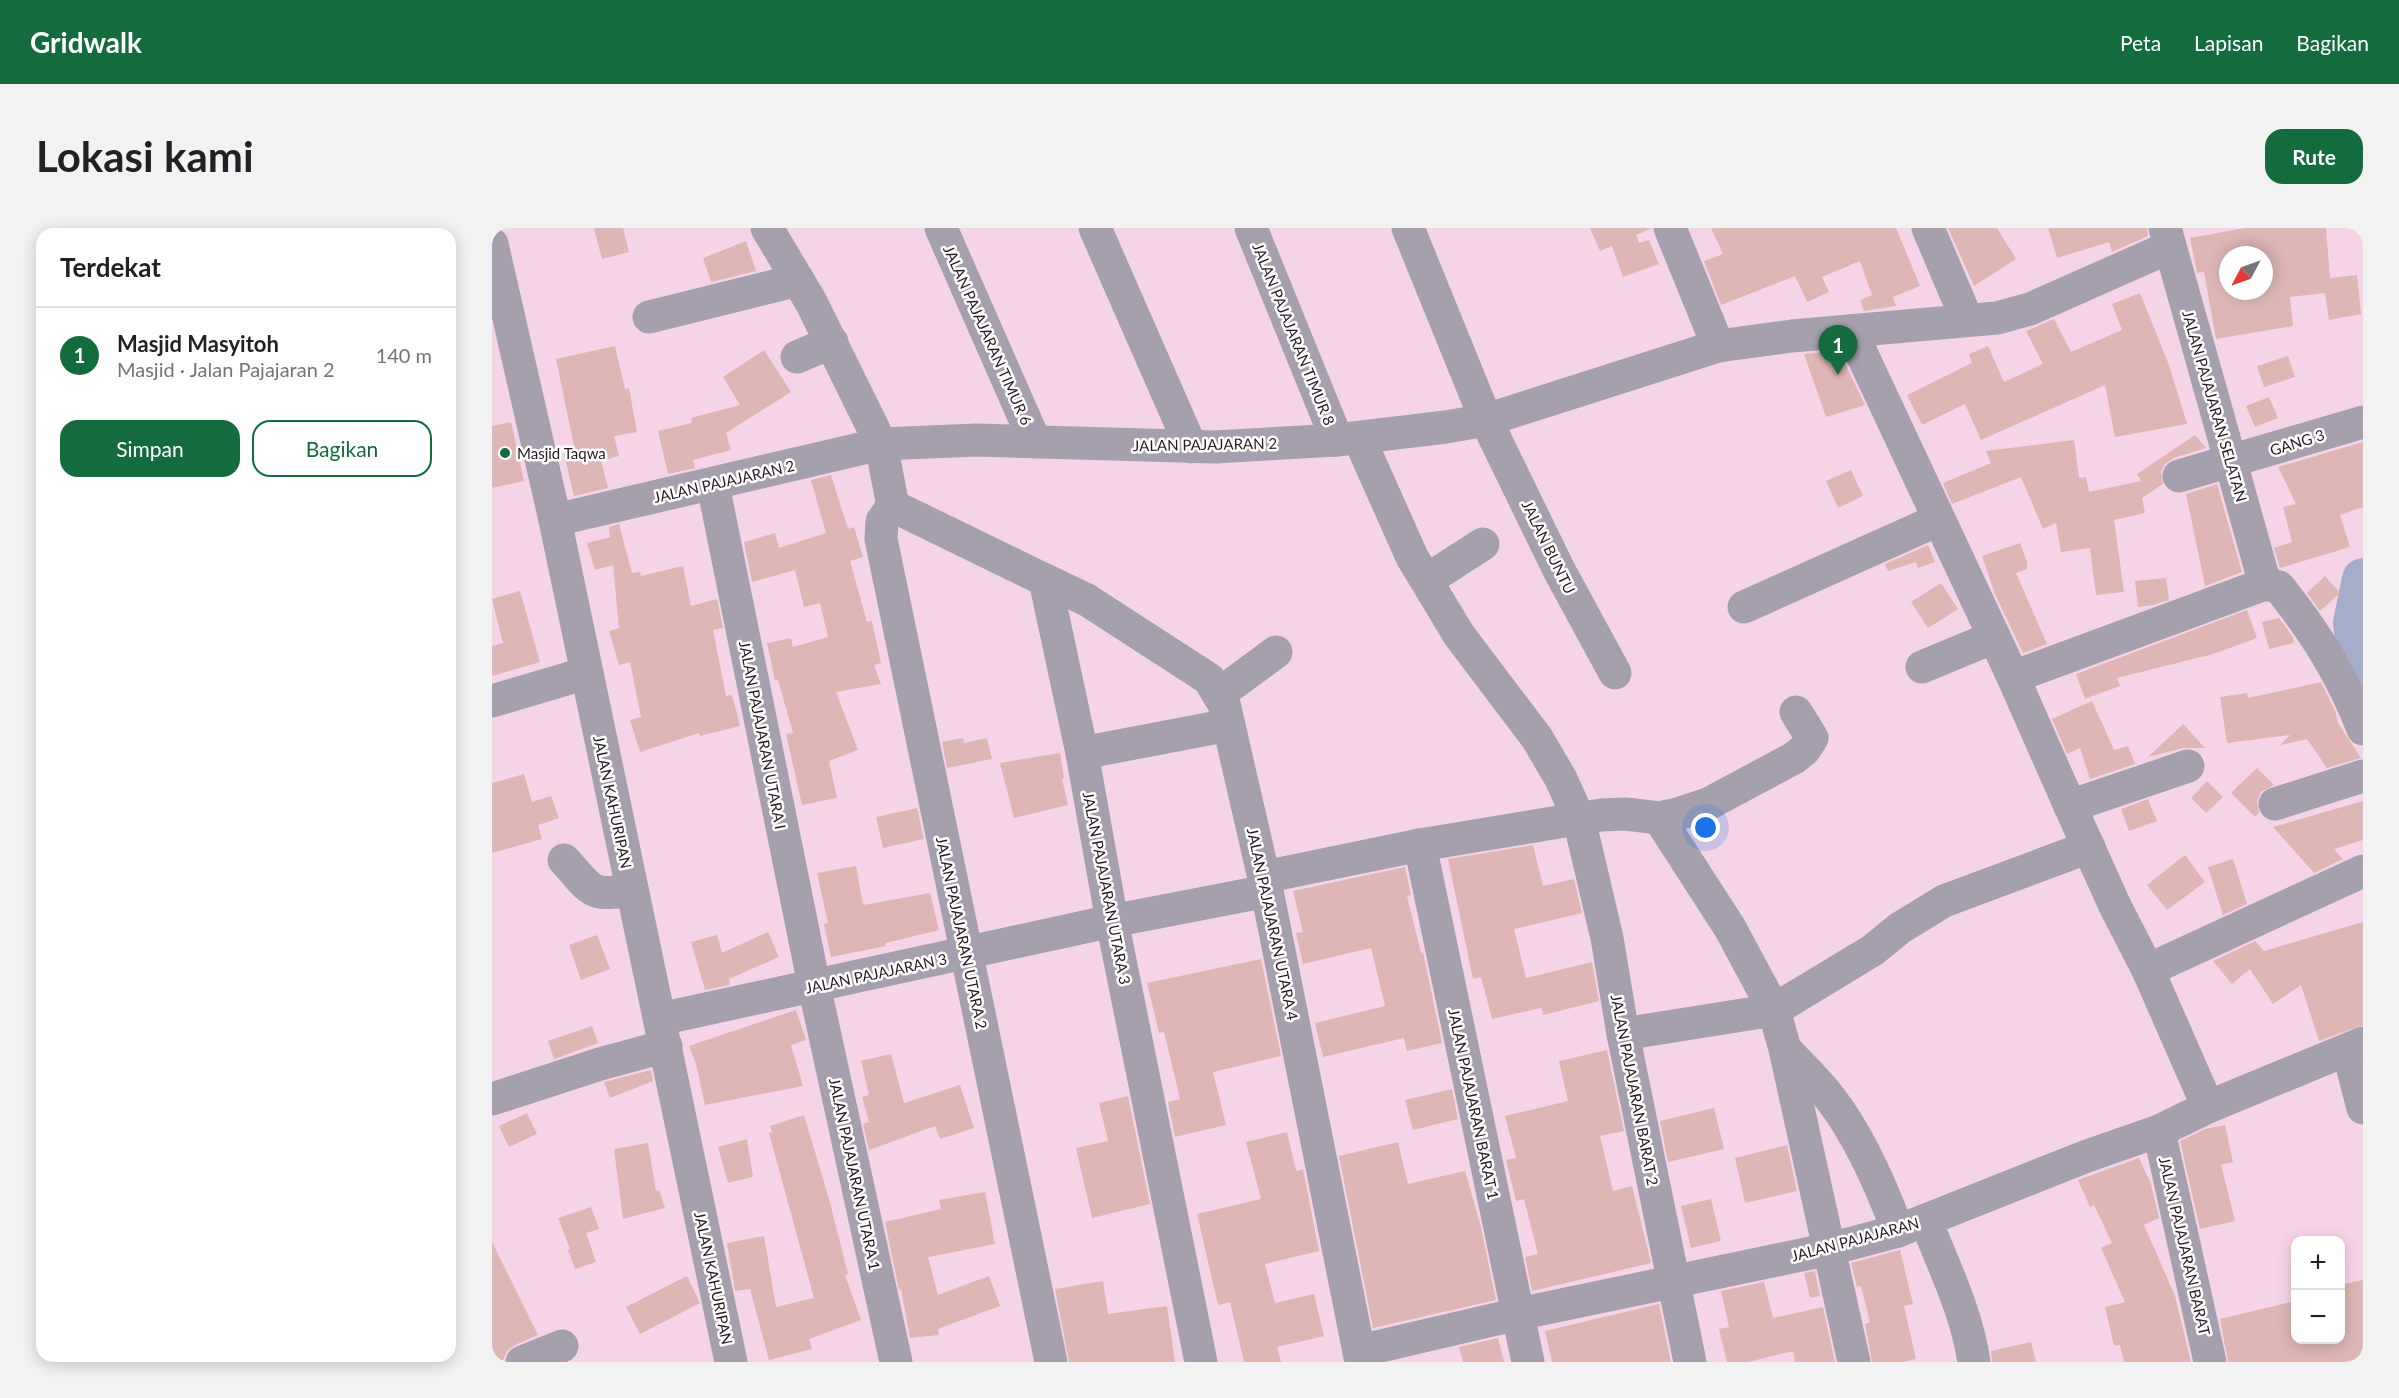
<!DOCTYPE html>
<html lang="id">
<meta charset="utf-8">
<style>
:root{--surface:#fff;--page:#f2f2f2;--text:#202124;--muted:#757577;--line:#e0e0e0;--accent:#146b3e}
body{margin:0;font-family:Lato,sans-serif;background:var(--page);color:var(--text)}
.controls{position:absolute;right:18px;bottom:18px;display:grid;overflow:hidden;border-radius:12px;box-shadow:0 3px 15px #0003}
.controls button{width:54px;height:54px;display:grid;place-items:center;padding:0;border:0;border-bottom:2px solid var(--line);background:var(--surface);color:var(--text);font:30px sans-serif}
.compass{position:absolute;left:1727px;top:18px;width:54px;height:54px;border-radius:50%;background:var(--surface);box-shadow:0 3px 15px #0003;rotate:229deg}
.you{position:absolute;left:1214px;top:600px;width:21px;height:21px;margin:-15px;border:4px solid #fff;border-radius:50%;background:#1a73e8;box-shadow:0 0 0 9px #1a73e833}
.badge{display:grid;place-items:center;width:39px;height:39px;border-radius:50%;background:var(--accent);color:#fff;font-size:20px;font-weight:700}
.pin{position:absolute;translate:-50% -50px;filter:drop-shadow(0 2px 3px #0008)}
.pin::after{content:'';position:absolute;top:32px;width:21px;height:18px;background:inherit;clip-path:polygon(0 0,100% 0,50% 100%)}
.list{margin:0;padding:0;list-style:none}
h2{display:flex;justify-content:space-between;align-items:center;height:78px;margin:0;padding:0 24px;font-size:26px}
h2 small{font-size:20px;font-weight:400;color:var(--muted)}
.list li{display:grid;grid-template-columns:39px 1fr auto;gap:18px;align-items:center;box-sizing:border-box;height:96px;padding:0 24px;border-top:2px solid var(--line)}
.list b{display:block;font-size:22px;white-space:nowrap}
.list p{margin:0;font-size:20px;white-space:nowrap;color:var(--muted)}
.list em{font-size:20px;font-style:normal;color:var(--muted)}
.actions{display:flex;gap:12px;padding:18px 24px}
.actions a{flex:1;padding:14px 0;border:2px solid var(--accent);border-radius:18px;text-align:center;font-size:21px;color:var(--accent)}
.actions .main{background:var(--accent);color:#fff}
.map{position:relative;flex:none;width:1871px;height:1134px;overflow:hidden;border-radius:18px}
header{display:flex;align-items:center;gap:36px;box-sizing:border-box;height:84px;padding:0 30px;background:var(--accent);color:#fff}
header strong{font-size:28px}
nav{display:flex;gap:33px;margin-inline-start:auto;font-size:21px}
.intro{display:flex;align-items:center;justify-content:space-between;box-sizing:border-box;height:144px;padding:0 36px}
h1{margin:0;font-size:42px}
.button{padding:15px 27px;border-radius:18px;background:var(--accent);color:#fff;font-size:21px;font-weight:700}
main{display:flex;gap:36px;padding:0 36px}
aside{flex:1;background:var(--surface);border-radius:18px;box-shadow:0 3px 15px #0003}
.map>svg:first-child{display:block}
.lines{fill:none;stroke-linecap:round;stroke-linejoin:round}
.river{stroke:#a6adca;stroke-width:42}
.building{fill:#deb6b6;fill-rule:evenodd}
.minor{stroke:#a69fad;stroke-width:33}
.poi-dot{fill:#146b3e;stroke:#fff;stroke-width:2}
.labels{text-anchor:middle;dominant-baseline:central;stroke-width:5;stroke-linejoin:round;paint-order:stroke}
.street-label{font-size:15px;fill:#261a21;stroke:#fff}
.poi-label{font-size:15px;fill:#261a21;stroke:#fff;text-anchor:start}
</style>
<header>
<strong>Gridwalk</strong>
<nav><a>Peta</a><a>Lapisan</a><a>Bagikan</a></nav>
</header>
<div class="intro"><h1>Lokasi kami</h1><a class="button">Rute</a></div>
<main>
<aside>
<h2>Terdekat<small></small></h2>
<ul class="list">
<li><span class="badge">1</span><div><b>Masjid Masyitoh</b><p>Masjid · Jalan Pajajaran 2</p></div><em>140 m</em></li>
</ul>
<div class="actions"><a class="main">Simpan</a><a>Bagikan</a></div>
</aside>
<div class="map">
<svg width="1871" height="1134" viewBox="0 0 1871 1134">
<rect width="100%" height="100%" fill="#f6d4e7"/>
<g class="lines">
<polyline class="river" points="1871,351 1862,395 1868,446 1871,452"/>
</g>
<g class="building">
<polygon points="102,0 131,0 137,24 110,31"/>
<polygon points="1098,0 1160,0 1144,7 1147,15 1157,12 1167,36 1131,49 1120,18 1108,23"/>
<polygon points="1219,0 1404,0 1428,58 1401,69 1404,78 1372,83 1368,72 1380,67 1368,33 1330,49 1337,64 1315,74 1303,48 1229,77 1212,33 1231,26"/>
<polygon points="1456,0 1505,0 1524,31 1482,58"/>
<polygon points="1556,0 1655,0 1656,8 1620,24 1617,14 1565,30"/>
<path d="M1753 0H1834L1838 50 1865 47 1869 86 1837 92 1833 65 1798 69 1801 98 1724 111 1712 44 1705 45 1698 10ZM1736 27H1772V63H1736Z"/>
<polygon points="254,13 264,43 219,54 211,30"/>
<polygon points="1648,65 1677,137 1695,196 1623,209 1613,157 1489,212 1473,176 1430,197 1415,167 1480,135 1477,126 1496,118 1512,154 1551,136 1534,103 1562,91 1579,124 1630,102 1620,76"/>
<polygon points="123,118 133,161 137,160 145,204 122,208 127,228 109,233 116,260 82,268 72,226 83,223 64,131"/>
<polygon points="272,122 299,164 234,205 239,222 201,232 203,240 176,246 166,203 200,195 199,190 248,177 231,149"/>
<polygon points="1347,123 1373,177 1334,189 1312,126"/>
<polygon points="1796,128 1803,149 1772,159 1765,138"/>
<polygon points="1777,169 1786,190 1763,199 1754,178"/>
<polygon points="19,194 32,253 0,260 0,198"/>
<polygon points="1703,207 1714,220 1682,230 1673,236 1669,244 1671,256 1650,270 1653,285 1622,292 1632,364 1604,367 1598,320 1569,324 1564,295 1551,301 1529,249 1460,276 1451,255 1499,235 1494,223 1582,212 1587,250 1594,249 1597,264 1649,253 1645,246"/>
<polygon points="1871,214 1871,279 1848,287 1858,319 1788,340 1782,320 1800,314 1791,279 1804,276 1786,239"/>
<polygon points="1359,242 1371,268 1346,280 1334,253"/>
<polygon points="339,247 356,301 362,299 371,329 358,333 375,394 380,393 389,435 382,437 389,456 344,464 366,522 337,533 345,570 310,577 294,506 301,505 286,452 283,452 275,415 299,410 301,419 336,409 328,375 312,379 303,342 260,354 252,314 283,305 287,320 334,305 319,252"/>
<polygon points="1725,256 1750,344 1713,358 1694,266"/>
<polygon points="127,296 140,345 148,344 149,348 191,338 199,378 225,371 231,400 221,402 234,468 240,467 248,498 208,508 207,505 148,524 138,492 149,489 138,434 127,437 117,403 127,400 121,337 103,342 95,315 118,309 117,299"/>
<polygon points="1528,315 1535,334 1535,341 1524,345 1555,416 1531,425 1503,366 1490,328"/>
<polygon points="1436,317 1443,334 1426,340 1424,334 1396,343 1393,336"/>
<polygon points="1833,348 1848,365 1828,383 1815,365"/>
<polygon points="1674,350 1677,372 1661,377 1646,379 1643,353"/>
<polygon points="1449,355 1466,381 1436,400 1419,374"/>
<polygon points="28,363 48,434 0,448 0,418 11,415 0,371"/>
<polygon points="1755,382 1765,410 1721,426 1625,450 1628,458 1593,471 1584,446"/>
<polygon points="1787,390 1801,409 1802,415 1777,421 1770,394"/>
<polygon points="1829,454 1843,483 1846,495 1869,530 1835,540 1815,511 1788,517 1798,507 1735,515 1728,469 1755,465 1756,470"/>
<polygon points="1600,473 1622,522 1636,518 1643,536 1598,551 1588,520 1575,526 1560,491"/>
<polygon points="1691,496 1713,520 1691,520 1656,529"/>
<polygon points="471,510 472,515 495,510 500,531 455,540 450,514"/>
<polygon points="568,525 572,550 570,551 576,577 522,590 508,535"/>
<polygon points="1765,540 1782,557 1769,564 1765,573 1767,585 1763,589 1739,565"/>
<polygon points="32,546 40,574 59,568 67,590 46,597 50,611 0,625 0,555"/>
<polygon points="1715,553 1731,569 1714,585 1699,570"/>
<polygon points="1656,571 1665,593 1637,603 1629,581"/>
<polygon points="1871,573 1871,612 1842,621 1851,631 1822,645 1781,599"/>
<polygon points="425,580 432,611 391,620 384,589"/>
<polygon points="1041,617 1051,658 1082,651 1090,685 1022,701 1034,750 1100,734 1107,773 1051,787 1049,780 1000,791 989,749 981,751 956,631"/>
<polygon points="1693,627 1713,654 1675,682 1655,657"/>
<polygon points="1741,631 1755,676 1731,687 1716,639"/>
<polygon points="364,638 371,677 438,665 447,702 394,715 394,718 339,729 332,696 336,695 325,645"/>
<polygon points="913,639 919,667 915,668 929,725 931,724 950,815 915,823 912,810 831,829 823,795 893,778 879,720 811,736 804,705 811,704 801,663"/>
<polygon points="1871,694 1871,797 1827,813 1809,757 1781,776 1758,741 1740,756 1721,733 1763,713 1772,723"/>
<polygon points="276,704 287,729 237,751 238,757 213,762 199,714 225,707 230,725"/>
<polygon points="105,707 118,741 89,752 77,717"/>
<polygon points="769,731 789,828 721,844 734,897 683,909 676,874 688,871 672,804 667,805 655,755"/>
<polygon points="304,782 314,812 299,817 311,858 213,877 204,836 197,818"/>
<polygon points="100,798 106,815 62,831 56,813"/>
<polygon points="1115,822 1132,903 1108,908 1121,963 1140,958 1159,1035 1040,1063 1033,1029 1046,1026 1032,971 1024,973 1014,932 1024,930 1013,888 1076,873 1067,833"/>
<polygon points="399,826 412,875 468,857 482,900 448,911 443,898 377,922 371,896 377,894 370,869 377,867 369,833"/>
<polygon points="159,842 161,853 118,870 112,854"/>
<polygon points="960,861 966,891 921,902 913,872"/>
<polygon points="636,868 658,976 600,990 584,920 616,913 607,875"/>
<polygon points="1222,880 1232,921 1176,934 1168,893"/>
<polygon points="35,885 45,906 17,919 7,898"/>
<polygon points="312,887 337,971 356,1046 353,1047 369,1092 317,1111 320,1121 277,1132 258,1061 243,1063 235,1015 272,1008 284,1079 322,1070 277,905 280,904 278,898"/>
<polygon points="1733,897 1741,934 1729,937 1743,993 1708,1001 1688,913 1713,901"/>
<polygon points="795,904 804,943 811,941 827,1023 773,1036 783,1075 822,1066 832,1108 785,1119 789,1134 752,1134 738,1074 726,1077 705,986 769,971 754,914"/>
<polygon points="255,911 261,949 236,955 226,919"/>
<polygon points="906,914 916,956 973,943 989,999 1004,1072 881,1100 847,928"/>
<polygon points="156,915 164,963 167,962 173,980 131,991 122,921"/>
<polygon points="1295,917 1305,963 1253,975 1243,930"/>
<polygon points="1647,930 1659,956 1667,990 1652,997 1683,1068 1699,1134 1632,1134 1628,1117 1622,1118 1613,1079 1633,1074 1609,1020 1620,1015 1602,977 1598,979 1586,952"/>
<polygon points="493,964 503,1016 436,1029 446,1067 497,1048 508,1078 446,1101 447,1107 418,1110 409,1061 407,1062 393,994 449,981 447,972"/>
<polygon points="1219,971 1229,1013 1199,1020 1189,978"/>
<polygon points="99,979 107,1001 94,1005 104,1034 83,1041 76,1022 78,1021 66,990"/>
<polygon points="0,1014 46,1107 23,1117 15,1123 10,1134 0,1134"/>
<polygon points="1408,1022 1421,1076 1412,1078 1424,1131 1411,1134 1380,1134 1373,1096 1378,1094 1369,1058 1365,1059 1359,1035"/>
<polygon points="1323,1043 1328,1068 1318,1070 1312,1045"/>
<polygon points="195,1048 208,1075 148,1106 134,1079"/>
<polygon points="1871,1052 1871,1130 1852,1134 1736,1134 1728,1091 1803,1073 1803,1112 1848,1112 1848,1057"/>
<polygon points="611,1053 616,1086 675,1078 683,1134 577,1134 563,1061"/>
<polygon points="1272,1054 1281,1090 1331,1079 1343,1134 1303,1134 1301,1123 1256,1134 1235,1134 1227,1101 1237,1099 1229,1063"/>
<polygon points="1167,1076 1179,1134 1060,1134 1053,1103"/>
<polygon points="1006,1110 1012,1134 971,1134 967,1119"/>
<polygon points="1539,1114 1544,1134 1500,1134 1499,1123"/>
</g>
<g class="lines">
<g class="minor">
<polyline points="275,0 319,74 389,216 401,278"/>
<polyline points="449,0 543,214"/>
<polyline points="603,0 699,219"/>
<polyline points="759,0 845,212"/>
<polyline points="916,0 994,192 1067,342 1123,445"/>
<polyline points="1178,0 1226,118"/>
<polyline points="1436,0 1475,92"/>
<polyline points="1673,0 1773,356"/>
<polyline points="0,16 63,292 239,1134"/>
<polyline points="157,89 306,52"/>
<polyline points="1359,103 1521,449 1578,578 1623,678 1656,742 1716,879"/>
<polyline points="305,129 340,114"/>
<polyline points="867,210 920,329 967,407 1045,510 1069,551 1087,591 1115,710 1131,806 1198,1134"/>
<polyline points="1687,248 1871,194"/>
<polyline points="221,257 322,757 404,1134"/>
<polyline points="401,278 553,352 590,525 620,693 709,1134"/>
<polyline points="401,278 390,293 389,311 559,1134"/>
<polyline points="63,292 389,216 485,212 723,219 845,212 954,199 994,192 1226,118 1300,108 1505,90 1538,81 1678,19"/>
<polyline points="553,352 595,372 717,451 732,476 775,663 869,1134"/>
<polyline points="935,352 991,316"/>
<polyline points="1252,379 1446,292"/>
<polyline points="1430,439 1502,409"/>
<path d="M1521 449 1773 356 1787 359C1823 404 1850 447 1871 501"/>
<polyline points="727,466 784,424"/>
<polyline points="0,473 95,445"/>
<polyline points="590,525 737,497"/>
<polyline points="1783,576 1871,548"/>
<polyline points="1578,578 1696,538"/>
<polyline points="1167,590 1238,700 1282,782 1381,722 1408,700 1452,673 1597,619"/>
<polyline points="928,617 1036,1134"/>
<path d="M72 632C100 662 96 669 139 662"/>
<polyline points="772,649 928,617 1109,587 1134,586 1167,590 1186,586 1216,576 1302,530 1312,522 1320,510 1304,484"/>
<polyline points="1656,742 1871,643"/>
<polyline points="168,791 620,693 775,663"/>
<polyline points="1131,806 1282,782 1293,821 1362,1134"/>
<path d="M1294 822C1309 838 1325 853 1338 870 1366 906 1390 960 1406 1003"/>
<polyline points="1856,822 1871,880"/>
<polyline points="0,871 108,836 174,818"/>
<polyline points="1667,903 1718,1134"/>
<path d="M1434 993C1452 1039 1475 1085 1482 1134"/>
<polyline points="867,1123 1026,1086 1338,1021 1406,1003 1595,928 1667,903 1716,879 1871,815"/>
<polyline points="30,1134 70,1118"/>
</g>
</g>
<circle class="poi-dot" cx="13" cy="225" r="6"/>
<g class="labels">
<g class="street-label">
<text transform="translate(802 106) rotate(68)">JALAN PAJAJARAN TIMUR 8</text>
<text transform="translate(496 107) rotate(66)">JALAN PAJAJARAN TIMUR 6</text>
<text transform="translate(1723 178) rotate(74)">JALAN PAJAJARAN SELATAN</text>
<text transform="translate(1805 214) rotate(-17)">GANG 3</text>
<text transform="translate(713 216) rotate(-1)">JALAN PAJAJARAN 2</text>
<text transform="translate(232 253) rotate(-13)">JALAN PAJAJARAN 2</text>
<text transform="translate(1057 319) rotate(64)">JALAN BUNTU</text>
<text transform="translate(271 507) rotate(79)">JALAN PAJAJARAN UTARA I</text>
<text transform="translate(121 574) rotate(78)">JALAN KAHURIPAN</text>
<text transform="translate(615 660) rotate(79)">JALAN PAJAJARAN UTARA 3</text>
<text transform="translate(781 696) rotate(78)">JALAN PAJAJARAN UTARA 4</text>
<text transform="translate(470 705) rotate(78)">JALAN PAJAJARAN UTARA 2</text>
<text transform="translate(384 745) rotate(-12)">JALAN PAJAJARAN 3</text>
<text transform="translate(1143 862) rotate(79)">JALAN PAJAJARAN BARAT 2</text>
<text transform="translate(982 876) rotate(78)">JALAN PAJAJARAN BARAT 1</text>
<text transform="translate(363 946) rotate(78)">JALAN PAJAJARAN UTARA 1</text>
<text transform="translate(1363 1011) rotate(-15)">JALAN PAJAJARAN</text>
<text transform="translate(1693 1018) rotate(77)">JALAN PAJAJARAN BARAT</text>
<text transform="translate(222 1050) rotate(78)">JALAN KAHURIPAN</text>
</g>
<g class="poi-label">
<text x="25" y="225">Masjid Taqwa</text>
</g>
</g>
</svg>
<div class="controls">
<button>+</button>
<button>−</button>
</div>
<svg class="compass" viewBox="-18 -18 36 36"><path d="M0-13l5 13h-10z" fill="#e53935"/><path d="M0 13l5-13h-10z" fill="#757577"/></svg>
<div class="you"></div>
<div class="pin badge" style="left:1346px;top:147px">1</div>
</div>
</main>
